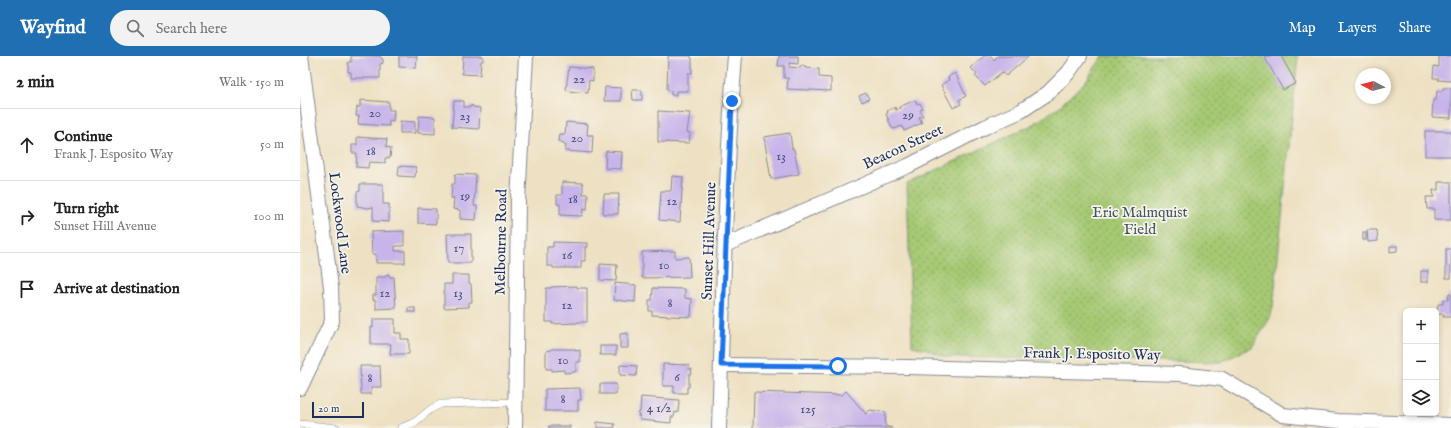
<!DOCTYPE html>
<meta charset="utf-8">
<style>
:root{--surface:#fff;--page:#f2f2f2;--text:#222;--muted:#767676;--line:#e0e0e0;--accent:#1f6fb2}
body{margin:0;font-family:"IM FELL English",serif;background:var(--page);color:var(--text)}
.controls{position:absolute;right:12px;bottom:12px;display:grid;overflow:hidden;border-radius:6px;box-shadow:0 2px 6px #0003}
.controls button{width:36px;height:36px;display:grid;place-items:center;padding:0;border:0;border-bottom:1px solid var(--line);background:var(--surface);color:var(--text);font:20px sans-serif}
.compass{position:absolute;left:1055px;top:12px;width:36px;height:36px;border-radius:50%;background:var(--surface);box-shadow:0 2px 6px #0003;rotate:277deg}
.scale{position:absolute;left:12px;bottom:10px;width:52px;box-sizing:border-box;padding-left:4px;border:2px solid #1b2f5e;border-top:0;font-size:11px;line-height:14px;white-space:nowrap;color:#1b2f5e;-webkit-text-stroke:3px #f7f3e8;paint-order:stroke}
.stop{position:absolute;width:12px;height:12px;margin:-9px;border:3px solid #1a73e8;border-radius:50%;background:#fff}
.stop.end{background:#1a73e8;border-color:#fff;box-shadow:0 1px 4px #0008}
.list{margin:0;padding:0;list-style:none}
h2{display:flex;justify-content:space-between;align-items:center;height:52px;margin:0;padding:0 16px;font-size:17px}
h2 small{font-size:13px;font-weight:400;color:var(--muted)}
.list li{display:grid;grid-template-columns:26px 1fr auto;gap:12px;align-items:center;box-sizing:border-box;height:72px;padding:0 16px;border-top:1px solid var(--line)}
.list b{display:block;font-size:15px;white-space:nowrap}
.list p{margin:0;font-size:13px;white-space:nowrap;color:var(--muted)}
.list em{font-size:13px;font-style:normal;color:var(--muted)}
.icon{flex:none;width:22px;height:22px;fill:none;stroke:currentColor;stroke-width:2;stroke-linecap:round;stroke-linejoin:round}
.map{position:relative;flex:none;width:1151px;height:372px;overflow:hidden}
header{display:flex;align-items:center;gap:24px;box-sizing:border-box;height:56px;padding:0 20px;background:var(--accent);color:#fff}
header strong{font-size:19px}
nav{display:flex;gap:22px;margin-inline-start:auto;font-size:14px}
.search{width:280px;height:36px;background:var(--page);display:flex;align-items:center;gap:10px;box-sizing:border-box;padding:0 14px;border-radius:22px;color:var(--muted);font-size:15px}
main{display:flex}
aside{flex:1;background:var(--surface)}
.map>svg:first-child{display:block}
.park{fill:url(#park-dots);stroke:#607c68}
.building{fill:#c7b4ea}
.lines{fill:none;stroke-linecap:round;stroke-linejoin:round}
.lane-casing{stroke:#848890;stroke-width:8}
.street-casing{stroke:#848890;stroke-width:16}
.lane{stroke:#fff;stroke-width:7}
.street{stroke:#fff;stroke-width:14}
.route{stroke:#1a73e8;stroke-width:5}
.labels{text-anchor:middle;dominant-baseline:central;stroke-width:3.5;stroke-linejoin:round;paint-order:stroke}
.number-label{font-size:13px;fill:#465081}
.street-label{font-size:15px;fill:#1b2f5e;stroke:#f7f3e8}
.park-label{font-size:15px;fill:#3e5663;stroke:#f7f3e8}
</style>
<header>
<strong>Wayfind</strong>
<div class="search"><svg class="icon" aria-label="search" viewBox="0 0 24 24"><circle cx="10" cy="10" r="6"/><path d="M15 15l6 6"/></svg>Search here</div>
<nav><a>Map</a><a>Layers</a><a>Share</a></nav>
</header>
<main>
<aside>
<h2>2 min<small>Walk · 150 m</small></h2>
<ul class="list">
<li><svg class="icon" aria-label="ahead" viewBox="0 0 24 24"><path d="M12 20V5M6 11l6-6 6 6"/></svg><div><b>Continue</b><p>Frank J. Esposito Way</p></div><em>50 m</em></li>
<li><svg class="icon" aria-label="right" viewBox="0 0 24 24"><path d="M7 20v-9h11M14 6l5 5-5 5"/></svg><div><b>Turn right</b><p>Sunset Hill Avenue</p></div><em>100 m</em></li>
<li><svg class="icon" aria-label="arrive" viewBox="0 0 24 24"><path d="M6 21V4h12l-3 4 3 4H6"/></svg><div><b>Arrive at destination</b></div></li>
</ul>
</aside>
<div class="map">
<svg width="1151" height="372" viewBox="0 0 1151 372">
<defs>
<pattern id="park-dots" width="8" height="8" patternUnits="userSpaceOnUse"><rect width="8" height="8" fill="#a6c973"/><path d="M2 2h.1M6 6h.1" fill="none" stroke="#86a462" stroke-width="1.8" stroke-linecap="round"/></pattern>
</defs>
<rect width="100%" height="100%" fill="#f7f3e8"/>
<filter id="ink" filterUnits="userSpaceOnUse"><feTurbulence type="fractalNoise" baseFrequency=".025" numOctaves="2"/><feDisplacementMap in="SourceGraphic" scale="8" xChannelSelector="R" yChannelSelector="G"/><feConvolveMatrix kernelMatrix="1 2 1 2 8 2 1 2 1" color-interpolation-filters="sRGB"/></filter>
<filter id="wash" filterUnits="userSpaceOnUse"><feTurbulence type="fractalNoise" baseFrequency=".012" numOctaves="4" result="noise"/><feDisplacementMap in="SourceGraphic" scale="16" xChannelSelector="R" yChannelSelector="G"/><feGaussianBlur stdDeviation="0.9" result="paint"/><feColorMatrix in="noise" values="0 0 0 0 0 0 0 0 0 0 0 0 0 0 0 0 0 1.4 0 .05"/><feComposite in="paint" operator="in"/></filter>
<g filter="url(#wash)">
<rect width="100%" height="100%" fill="#eee1c3"/>
<polygon class="park" points="803,0 998,0 973,251 970,262 952,291 921,306 649,301 643,300 627,293 612,290 607,128 734,68 760,50 785,26"/>
<g id="blocks">
<g class="building">
<polygon points="51,0 80,0 83,4 83,7 80,8 80,22 51,22 51,16 48,16 48,6 51,6"/>
<polygon points="99,0 117,0 116,12 99,11"/>
<polygon points="163,0 183,0 183,5 181,5 180,19 162,18"/>
<polygon points="368,0 391,0 391,2 392,2 392,17 388,17 388,35 376,35 376,39 371,39 371,35 367,33"/>
<polygon points="479,0 498,0 498,8 489,7 489,11 500,12 500,10 505,10 505,12 519,13 519,21 531,22 531,35 487,33 488,22 484,22 484,10 478,10"/>
<polygon points="684,0 691,0 694,4 698,0 729,0 706,20 702,16 685,30 675,20 677,18 671,12"/>
<polygon points="964,0 981,0 996,27 983,34"/>
<polygon points="1139,0 1151,0 1151,25 1138,24 1139,22 1133,22 1134,10 1139,11"/>
<polygon points="269,11 293,13 293,25 289,24 288,37 268,35 266,33"/>
<polygon points="655,17 666,40 659,44 661,48 653,52 641,29 649,24 648,21"/>
<polygon points="305,31 321,32 321,45 304,45"/>
<polygon points="1143,32 1151,32 1151,62 1132,61 1133,44 1136,44 1137,35 1142,35"/>
<polygon points="332,34 342,34 342,44 333,44"/>
<polygon points="566,37 569,43 562,46 559,40"/>
<polygon points="60,44 89,46 89,54 94,54 93,65 89,64 89,70 58,68 59,60 56,60 57,51 60,51"/>
<polygon points="615,44 617,48 620,47 623,53 620,54 623,60 619,61 622,67 604,75 602,70 594,73 592,72 586,58 588,57 587,55 595,51 596,54 600,52 599,51"/>
<polygon points="154,45 164,45 164,51 171,51 171,49 173,50 173,51 180,52 179,73 152,71"/>
<polygon points="358,55 390,57 387,76 390,77 389,87 358,86"/>
<polygon points="119,60 135,61 135,78 118,77"/>
<polygon points="100,65 115,66 115,77 100,77"/>
<polygon points="266,66 288,68 287,79 293,79 292,97 265,95 266,89 264,89 264,87 258,85 259,78 265,78"/>
<rect x="1125" y="75" width="26" height="25"/>
<polygon points="490,77 492,93 494,93 499,118 471,123 464,81"/>
<polygon points="57,81 87,83 86,91 91,92 90,102 85,102 85,107 69,106 68,112 56,111 57,97 52,97 52,89 57,89"/>
<polygon points="306,95 322,96 321,113 305,112"/>
<polygon points="99,110 116,111 115,121 98,120"/>
<polygon points="155,118 176,119 174,150 177,150 176,164 160,163 160,154 153,153 154,142 151,142 152,128 155,128"/>
<polygon points="372,120 383,121 380,166 359,164 361,135 371,135"/>
<polygon points="262,126 283,127 283,138 288,138 287,154 283,153 282,160 260,159 260,148 257,148 257,139 262,139"/>
<polygon points="1138,126 1151,126 1151,164 1134,164 1134,153 1127,153 1126,141 1134,141 1133,134 1138,134"/>
<polygon points="60,128 83,128 83,148 89,148 89,166 73,165 73,151 68,152 57,150 57,136 60,135"/>
<polygon points="304,138 319,138 318,158 303,158"/>
<polygon points="118,152 136,153 136,168 118,167"/>
<polygon points="1067,174 1077,174 1078,185 1068,186"/>
<polygon points="104,175 104,190 95,190 95,195 105,195 105,207 76,207 76,198 72,198 71,176"/>
<rect x="1063" y="176" width="3" height="8"/>
<polygon points="147,178 171,178 171,207 148,207"/>
<polygon points="253,186 288,187 288,191 285,191 285,205 281,205 281,212 253,212 253,210 247,210 247,191 253,191"/>
<polygon points="1090,190 1097,190 1097,195 1090,196"/>
<rect x="1146" y="193" width="5" height="29"/>
<polygon points="375,195 375,202 389,201 390,221 342,222 342,196"/>
<polygon points="300,208 317,209 316,225 300,224"/>
<rect x="1121" y="215" width="7" height="11"/>
<polygon points="89,218 89,221 94,221 96,252 76,253 76,244 73,244 73,239 76,239 76,221 86,221 86,219"/>
<polygon points="152,219 169,219 169,227 171,228 172,246 169,246 169,251 144,252 144,228 152,228"/>
<polygon points="315,227 336,229 335,246 314,244"/>
<polygon points="277,230 277,232 287,232 287,266 278,266 277,267 252,268 252,266 246,266 246,232 251,232 251,231"/>
<polygon points="353,232 385,233 385,242 392,243 391,261 352,259 352,255 349,255 349,244 352,244"/>
<polygon points="1149,238 1151,238 1151,261 1143,261 1144,258 1137,258 1138,248 1143,248 1143,243 1148,244"/>
<rect x="108" y="252" width="7" height="4"/>
<polygon points="73,263 95,263 95,277 101,277 101,283 109,283 109,298 90,298 91,288 71,288 71,271 73,272"/>
<polygon points="328,277 328,292 320,292 320,278"/>
<rect x="300" y="290" width="16" height="9"/>
<polygon points="251,293 276,293 276,295 280,294 280,306 276,306 276,315 275,316 264,317 264,314 252,315 252,313 246,313 246,295 251,294"/>
<polygon points="363,308 389,309 389,313 392,313 391,318 389,318 389,331 387,331 387,337 374,337 374,330 363,330"/>
<polygon points="320,309 337,310 336,320 320,319"/>
<polygon points="60,310 80,310 81,331 71,331 71,338 61,338"/>
<rect x="300" y="328" width="16" height="10"/>
<polygon points="280,332 281,344 278,344 278,355 245,355 245,333"/>
<polygon points="546,335 566,358 570,354 586,356 585,370 592,372 453,372 454,336 542,339"/>
<polygon points="341,341 379,344 378,357 375,356 374,361 371,361 371,367 340,364 340,360 338,360 339,356 340,356"/>
<polygon points="297,366 315,368 314,372 297,372"/>
<rect x="249" y="370" width="21" height="2"/>
</g>
</g>
</g>
<g filter="url(#ink)">
<use href="#blocks" fill-opacity="0" stroke="#848890" stroke-width="1"/>
<g class="lines">
<defs>
<g id="lane">
<polyline points="0,368 36,372"/>
<polyline points="101,372 115,366 131,353 141,348 216,346"/>
</g>
<g id="street">
<polyline points="425,189 608,110 685,71 721,55 748,37 768,17 780,0"/>
<polyline points="421,309 607,311 880,318 922,323 983,359 1038,365 1151,369"/>
<polyline points="0,332 32,265 31,231 1,0"/>
<polyline points="215,372 218,145 226,0"/>
<path d="M419 372C423 248 425 124 435 0"/>
</g>
</defs>
<use href="#lane" class="lane-casing"/>
<use href="#street" class="street-casing"/>
<use href="#lane" class="lane"/>
<use href="#street" class="street"/>
</g>
</g>
<g class="lines" filter="url(#ink)">
<polyline class="route" points="432,45 421,309 538,310"/>
</g>
<g class="labels">
<g class="number-label">
<text x="279" y="23">22</text>
<text x="75" y="57">20</text>
<text x="608" y="59">29</text>
<text x="165" y="60">23</text>
<text x="277" y="82">20</text>
<text x="71" y="95">18</text>
<text x="481" y="100">13</text>
<text x="165" y="140">19</text>
<text x="273" y="143">18</text>
<text x="372" y="145">12</text>
<text x="159" y="192">17</text>
<text x="267" y="199">16</text>
<text x="364" y="209">10</text>
<text x="85" y="237">12</text>
<text x="158" y="237">13</text>
<text x="370" y="247">8</text>
<text x="267" y="249">12</text>
<text x="263" y="304">10</text>
<text x="377" y="321">6</text>
<text x="70" y="322">8</text>
<text x="263" y="343">8</text>
<text x="359" y="352">4 1/2</text>
<text x="508" y="353">125</text>
</g>
<g class="street-label">
<text transform="translate(603 91) rotate(-25)">Beacon Street</text>
<text transform="translate(40 167) rotate(83)">Lockwood Lane</text>
<text transform="translate(409 185) rotate(-88)">Sunset Hill Avenue</text>
<text transform="translate(201 186) rotate(-89)">Melbourne Road</text>
<text transform="translate(792 298) rotate(1)">Frank J. Esposito Way</text>
</g>
<g class="park-label">
<text x="840" y="156">Eric Malmquist<tspan x="840" dy="17">Field</tspan></text>
</g>
</g>
</svg>
<div class="controls">
<button>+</button>
<button>−</button>
<button><svg class="icon" aria-label="layers" viewBox="0 0 24 24"><path d="M12 4l9 5-9 5-9-5zM3 14l9 5 9-5"/></svg></button>
</div>
<svg class="compass" viewBox="-18 -18 36 36"><path d="M0-13l5 13h-10z" fill="#e53935"/><path d="M0 13l5-13h-10z" fill="#767676"/></svg>
<div class="scale">20 m</div>
<div class="stop" style="left:538px;top:310px"></div>
<div class="stop end" style="left:432px;top:45px"></div>
</div>
</main>
